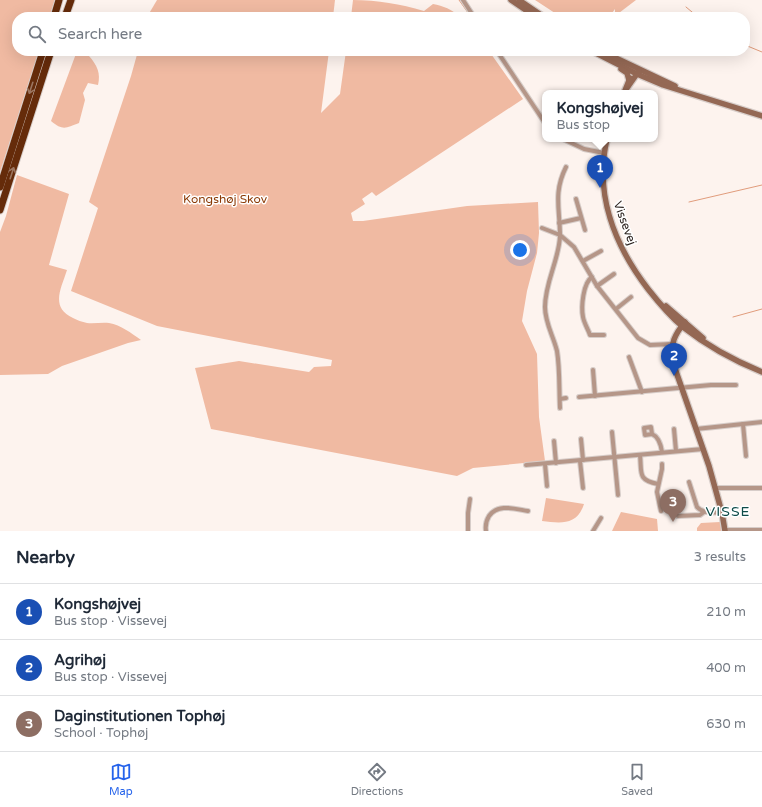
<!DOCTYPE html>
<meta charset="utf-8">
<style>
:root{--surface:#fff;--page:#f2f2f3;--text:#1f2937;--muted:#747a83;--line:#e0e1e3;--accent:#2563eb}
body{margin:0;font-family:"Varela Round",sans-serif;background:var(--page);color:var(--text)}
.you{position:absolute;left:520px;top:250px;width:14px;height:14px;margin:-10px;border:3px solid #fff;border-radius:50%;background:#1a73e8;box-shadow:0 0 0 6px #1a73e833}
.badge{display:grid;place-items:center;width:26px;height:26px;border-radius:50%;background:var(--accent);color:#fff;font-size:13px;font-weight:700}
.pin{position:absolute;translate:-50% -33px;filter:drop-shadow(0 1px 2px #0008)}
.pin::after{content:'';position:absolute;top:21px;width:14px;height:12px;background:inherit;clip-path:polygon(0 0,100% 0,50% 100%)}
.popup{position:absolute;left:542px;top:90px;width:116px;height:52px;box-sizing:border-box;display:grid;place-content:center;border-radius:8px;background:var(--surface);filter:drop-shadow(0 1px 3px #0005);font-size:13px;white-space:nowrap;color:var(--muted)}
.popup b{font-size:15px;color:var(--text)}
.popup::after{content:'';position:absolute;left:50%;top:100%;margin-left:-8px;border:8px solid transparent;border-top-color:var(--surface)}
.list{margin:0;padding:0;list-style:none}
h2{display:flex;justify-content:space-between;align-items:center;height:52px;margin:0;padding:0 16px;font-size:17px}
h2 small{font-size:13px;font-weight:400;color:var(--muted)}
.list li{display:grid;grid-template-columns:26px 1fr auto;gap:12px;align-items:center;box-sizing:border-box;height:56px;padding:0 16px;border-top:1px solid var(--line)}
.list b{display:block;font-size:15px;white-space:nowrap}
.list p{margin:0;font-size:13px;white-space:nowrap;color:var(--muted)}
.list em{font-size:13px;font-style:normal;color:var(--muted)}
.icon{flex:none;width:22px;height:22px;fill:none;stroke:currentColor;stroke-width:2;stroke-linecap:round;stroke-linejoin:round}
.map{position:relative;flex:none;width:762px;height:531px;overflow:hidden}
.search{position:absolute;background:var(--surface);box-shadow:0 4px 16px #0002;left:12px;right:12px;top:12px;height:44px;display:flex;align-items:center;gap:10px;box-sizing:border-box;padding:0 14px;border-radius:16px;color:var(--muted);font-size:15px}
.sheet{height:220px;background:var(--surface)}
nav{display:flex;justify-content:space-around;align-items:center;box-sizing:border-box;height:56px;border-top:1px solid var(--line);background:var(--surface);font-size:11px;color:var(--muted)}
nav a{display:grid;justify-items:center;gap:2px}
nav .on{color:var(--accent)}
.map>svg:first-child{display:block}
.green{fill:#f0baa2}
.lines{fill:none;stroke-linecap:round;stroke-linejoin:round}
.stream{stroke:#e19c7c;stroke-width:1}
.street-casing{stroke:#d7cdc9;stroke-width:6}
.secondary-casing{stroke:#d7cdc9;stroke-width:8}
.highway-casing{stroke:#d7cdc9;stroke-width:9}
.street{stroke:#b59688;stroke-width:4}
.secondary{stroke:#946854;stroke-width:5.5}
.highway{stroke:#652b0a;stroke-width:7}
.oneway{stroke:#9b7560}
.labels{text-anchor:middle;dominant-baseline:central;stroke-width:3;stroke-linejoin:round;paint-order:stroke}
.park-label{font-size:12px;fill:#893803;stroke:#fff}
.street-label{font-size:12px;fill:#2b221e;stroke:#fff}
.quarter-label{font-size:14px;letter-spacing:1px;fill:#0e4c49;stroke:#fff}
</style>
<div class="map">
<svg width="762" height="531" viewBox="0 0 762 531">
<rect width="100%" height="100%" fill="#fdf3ee"/>
<g class="green">
<polygon points="0,0 55,0 49,17 17,17 17,51 39,51 0,172"/>
<polygon points="157,0 335,0 333,17 147,17"/>
<path d="M353 0C378 0 400 4 424 11L433 4C443 6 452 9 460 17H351Z"/>
<polygon points="535,0 636,0 615,16 615,9 609,17 561,17"/>
<path d="M77 51H89V56C97 65 101 73 98 85L88 83 83 93 85 100 79 123C66 128 63 131 51 121Z"/>
<polygon points="138,51 329,51 321,113 340,94 346,51 489,51 523,99 376,196 372,192 362,199 365,204 351,213 353,221 363,221 467,206 538,202 539,233 537,253 527,291 522,321 537,354 539,417 545,461 473,468 457,476 211,429 195,368 239,361 309,372 314,367 331,366 332,360 157,326 71,291 98,208 89,202 131,76"/>
<path d="M17 175 69 194 49 265 67 270C61 289 50 307 73 318 77 320 82 322 87 323 94 324 102 322 109 323 121 325 131 333 141 340L128 343 62 366 48 374 0 375V232L6 216Z"/>
<path d="M546 498 584 504C577 526 560 523 542 521Z"/>
<polygon points="621,512 657,519 658,531 612,531"/>
<polygon points="720,522 722,531 697,531 697,528 701,523"/>
</g>
<g class="lines">
<g class="stream">
<polyline points="459,0 471,17"/>
<polyline points="686,7 698,17"/>
<polyline points="745,45 762,52"/>
<polyline points="689,202 762,185"/>
<polyline points="733,317 762,309"/>
</g>
<defs>
<g id="street">
<polyline points="463,0 474,17"/>
<polyline points="497,51 545,123"/>
<polyline points="563,139 584,149 604,153"/>
<polyline points="576,199 585,230"/>
<polyline points="559,223 581,218"/>
<polyline points="542,228 560,235 574,247 597,286 638,338 650,345 672,344"/>
<polyline points="583,261 601,251"/>
<path d="M592 277C583 283 581 307 583 317 584 323 588 329 590 335H604"/>
<polyline points="597,286 614,274"/>
<polyline points="616,309 631,297"/>
<polyline points="629,357 642,392"/>
<polyline points="593,370 595,396"/>
<polyline points="579,397 711,385 736,385"/>
<polyline points="560,399 566,398"/>
<path d="M560 408C559 390 560 369 557 351 553 335 545 323 545 307 545 282 559 260 560 236 560 209 553 193 566 167"/>
<polyline points="743,424 746,456"/>
<polyline points="674,429 676,451"/>
<polyline points="696,429 762,422"/>
<polyline points="612,432 618,495"/>
<path d="M652 434 645 435 644 428 651 427 652 434C659 437 661 445 662 452"/>
<polyline points="581,439 583,460"/>
<polyline points="554,441 556,463"/>
<path d="M640 455C642 473 637 480 658 484"/>
<polyline points="580,461 583,488"/>
<polyline points="545,464 547,486"/>
<polyline points="526,465 703,449"/>
<path d="M689 482 697 507C703 514 714 512 722 513"/>
<polyline points="716,488 762,488"/>
<polyline points="661,511 657,492 662,469 662,464"/>
<polyline points="678,516 700,515 704,512"/>
<polyline points="725,530 762,530"/>
<polyline points="468,531 468,513 470,499"/>
<path d="M486 531C485 525 486 521 489 516 498 503 515 509 528 511"/>
<polyline points="593,531 601,518"/>
</g>
<g id="secondary">
<polyline points="511,0 536,17"/>
<polyline points="519,0 544,17"/>
<polyline points="592,51 637,74 663,85 762,116"/>
<polyline points="601,51 675,86"/>
<polyline points="621,69 627,73 629,80"/>
<polyline points="627,88 639,71"/>
<polyline points="624,93 630,78"/>
<path d="M607 139C594 194 615 246 648 289 659 303 670 316 683 327 706 345 735 361 762 372"/>
<polyline points="666,306 703,338"/>
<path d="M685 322C675 334 670 344 672 360L709 466 722 513 725 531"/>
</g>
<g id="highway">
<polyline points="54,17 59,0"/>
<polyline points="65,17 71,0"/>
<polyline points="0,187 43,51"/>
<polyline points="0,210 51,51"/>
</g>
</defs>
<use href="#street" class="street-casing"/>
<use href="#secondary" class="secondary-casing"/>
<use href="#highway" class="highway-casing"/>
<use href="#street" class="street"/>
<use href="#secondary" class="secondary"/>
<use href="#highway" class="highway"/>
</g>
<defs><path id="oneway-shaft" d="M-6 0H5M1.5-3L5.5 0L1.5 3" fill="none" stroke-width="1.6" stroke-linecap="round" stroke-linejoin="round"/></defs>
<g class="oneway">
<use href="#oneway-shaft" transform="translate(31 88) rotate(108)"/>
<use href="#oneway-shaft" transform="translate(12 173) rotate(-72)"/>
</g>
<g class="labels">
<g class="park-label">
<text x="225" y="199">Kongshøj Skov</text>
</g>
<g class="street-label">
<text transform="translate(625 223) rotate(70)">Vissevej</text>
</g>
<g class="quarter-label">
<text x="728" y="511">VISSE</text>
</g>
</g>
</svg>
<div class="you"></div>
<div class="pin badge" style="left:600px;top:188px;background:#1a4fb4">1</div>
<div class="popup"><b>Kongshøjvej</b>Bus stop</div>
<div class="pin badge" style="left:674px;top:376px;background:#1a4fb4">2</div>
<div class="pin badge" style="left:673px;top:522px;background:#8d6e63">3</div>
<div class="search"><svg class="icon" aria-label="search" viewBox="0 0 24 24"><circle cx="10" cy="10" r="6"/><path d="M15 15l6 6"/></svg>Search here</div>
</div>
<section class="sheet">
<h2>Nearby<small>3 results</small></h2>
<ul class="list">
<li><span class="badge" style="background:#1a4fb4">1</span><div><b>Kongshøjvej</b><p>Bus stop · Vissevej</p></div><em>210 m</em></li>
<li><span class="badge" style="background:#1a4fb4">2</span><div><b>Agrihøj</b><p>Bus stop · Vissevej</p></div><em>400 m</em></li>
<li><span class="badge" style="background:#8d6e63">3</span><div><b>Daginstitutionen Tophøj</b><p>School · Tophøj</p></div><em>630 m</em></li>
</ul>
</section>
<nav>
<a class="on"><svg class="icon" aria-label="map" viewBox="0 0 24 24"><path d="M3 6l6-2 6 2 6-2v14l-6 2-6-2-6 2zM9 4v14M15 6v14"/></svg>Map</a>
<a><svg class="icon" aria-label="directions" viewBox="0 0 24 24"><path d="M12 3l9 9-9 9-9-9zM9 14v-3h6M13 9l2 2-2 2"/></svg>Directions</a>
<a><svg class="icon" aria-label="saved" viewBox="0 0 24 24"><path d="M7 4h10v16l-5-4-5 4z"/></svg>Saved</a>
</nav>
